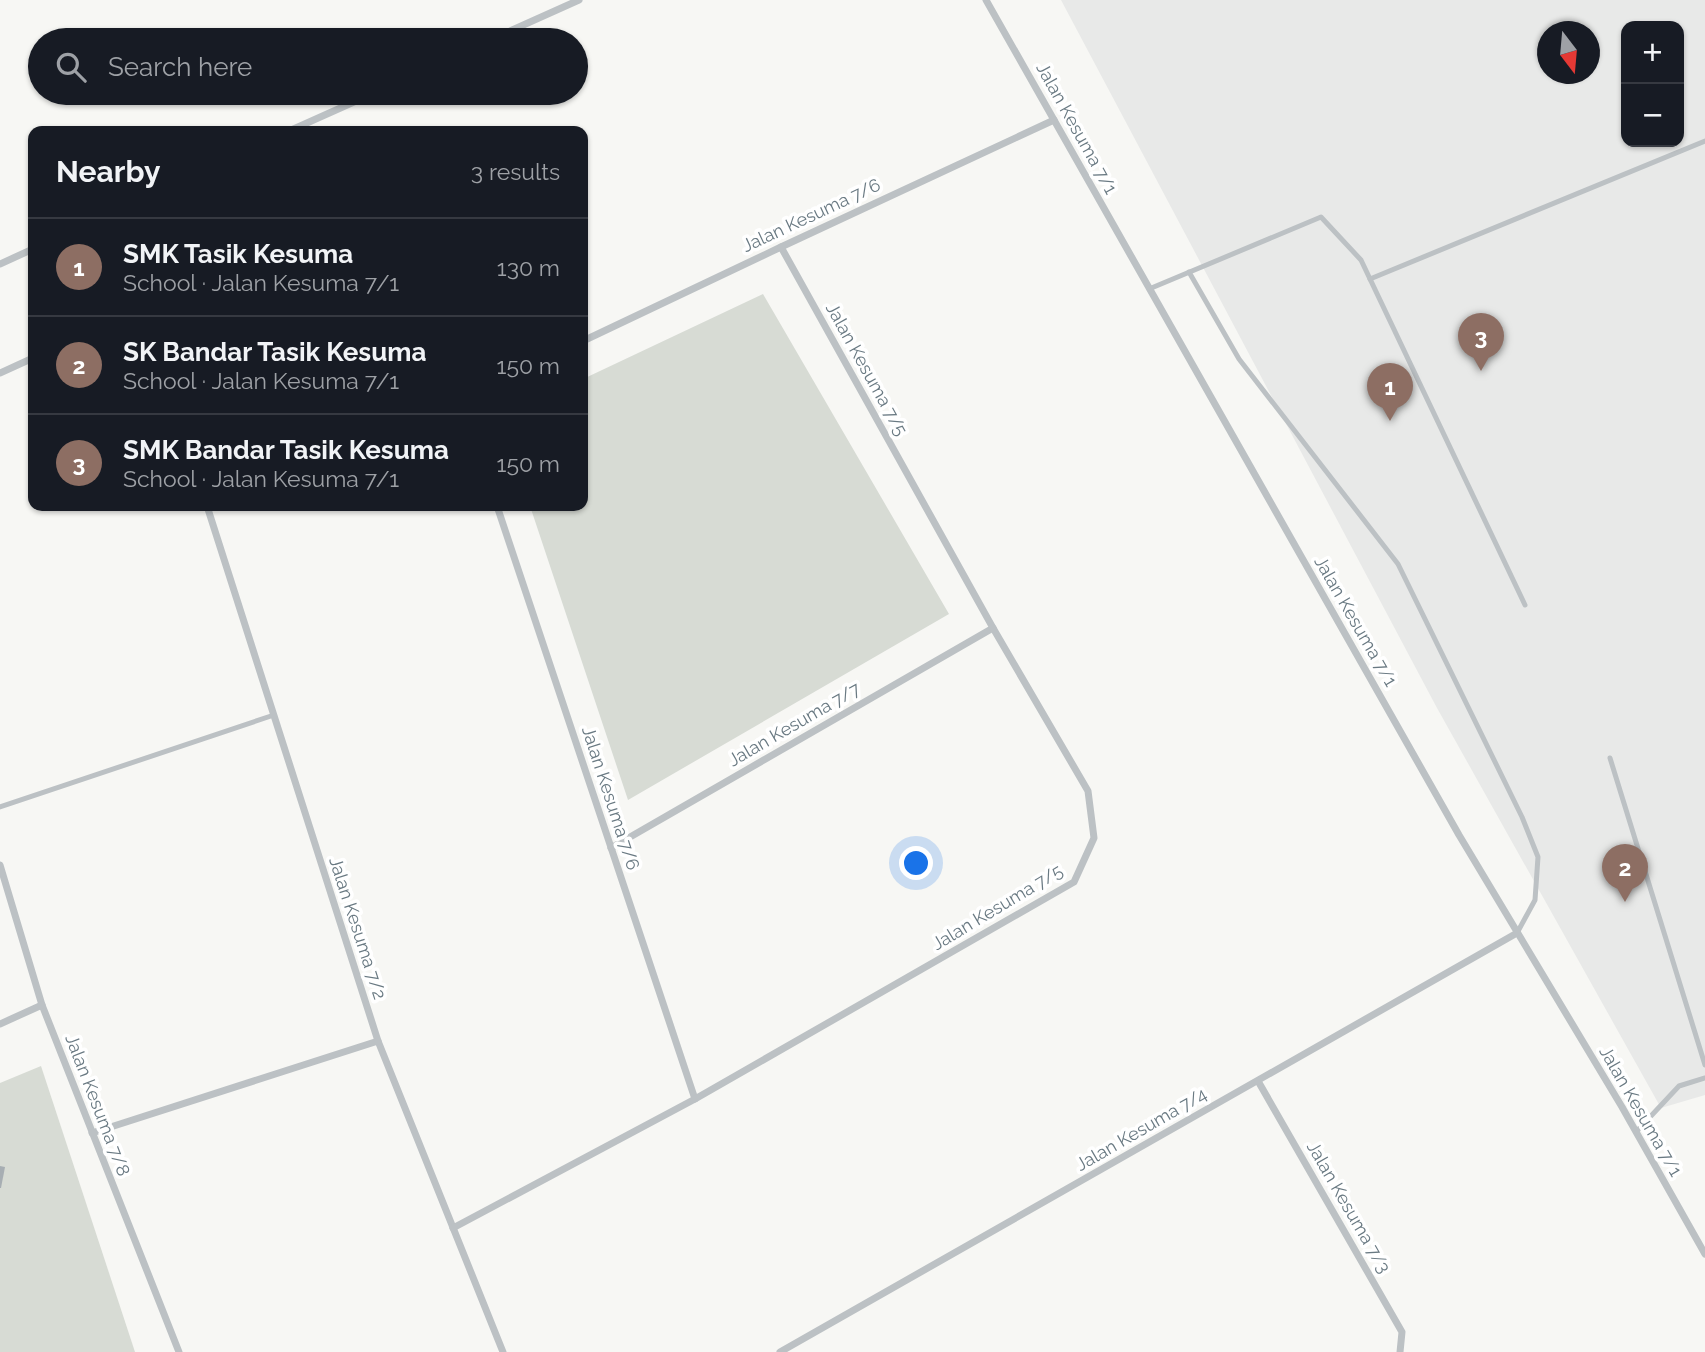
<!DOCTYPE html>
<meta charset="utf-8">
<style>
:root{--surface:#171b24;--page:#20242c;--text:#f1f3f6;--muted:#9ea1a6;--line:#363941;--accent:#b45309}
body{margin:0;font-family:Raleway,sans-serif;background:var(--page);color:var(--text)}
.controls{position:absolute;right:21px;top:21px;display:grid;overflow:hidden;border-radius:14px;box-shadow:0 2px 5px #0004}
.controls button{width:63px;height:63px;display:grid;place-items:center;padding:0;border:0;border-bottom:2px solid var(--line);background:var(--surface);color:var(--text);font:35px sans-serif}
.compass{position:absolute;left:1537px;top:21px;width:63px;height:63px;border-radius:50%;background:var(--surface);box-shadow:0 2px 5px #0004;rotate:164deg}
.you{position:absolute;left:917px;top:864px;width:24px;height:24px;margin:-18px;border:5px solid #fff;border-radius:50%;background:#1a73e8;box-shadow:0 0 0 10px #1a73e833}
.badge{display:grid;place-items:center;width:46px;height:46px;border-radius:50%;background:var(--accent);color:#fff;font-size:23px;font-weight:700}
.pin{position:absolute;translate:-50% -58px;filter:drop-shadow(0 2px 4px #0008)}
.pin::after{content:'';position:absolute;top:37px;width:24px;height:21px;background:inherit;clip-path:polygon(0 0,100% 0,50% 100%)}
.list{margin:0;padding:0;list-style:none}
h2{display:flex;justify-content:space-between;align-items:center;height:91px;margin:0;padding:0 28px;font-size:30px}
h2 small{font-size:23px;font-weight:400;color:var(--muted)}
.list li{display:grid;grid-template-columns:46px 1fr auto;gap:21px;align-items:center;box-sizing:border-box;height:98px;padding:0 28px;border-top:2px solid var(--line)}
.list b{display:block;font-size:26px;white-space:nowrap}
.list p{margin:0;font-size:23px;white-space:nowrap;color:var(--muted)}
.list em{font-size:23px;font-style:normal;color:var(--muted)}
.icon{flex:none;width:38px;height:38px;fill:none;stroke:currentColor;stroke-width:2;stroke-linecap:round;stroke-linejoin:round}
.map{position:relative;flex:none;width:1705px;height:1352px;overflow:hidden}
.search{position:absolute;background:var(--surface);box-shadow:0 2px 5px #0004;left:28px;top:28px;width:560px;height:77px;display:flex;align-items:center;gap:18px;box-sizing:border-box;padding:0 24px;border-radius:38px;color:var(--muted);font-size:26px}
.panel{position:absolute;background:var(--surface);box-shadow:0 2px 5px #0004;left:28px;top:126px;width:560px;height:385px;border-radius:14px}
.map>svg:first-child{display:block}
.built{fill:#e8e9e8;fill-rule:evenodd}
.green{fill:#d7dbd4}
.building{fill:#a7aeb3}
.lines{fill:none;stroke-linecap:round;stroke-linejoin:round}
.service{stroke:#bcc1c4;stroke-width:5}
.minor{stroke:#bcc1c4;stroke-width:7}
.labels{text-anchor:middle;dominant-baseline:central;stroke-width:7;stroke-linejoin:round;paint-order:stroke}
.street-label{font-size:18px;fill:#697982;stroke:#fff}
</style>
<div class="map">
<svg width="1705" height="1352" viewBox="0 0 1705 1352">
<rect width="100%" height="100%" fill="#f7f7f4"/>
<path class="built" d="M1061 0H1705V1095L1661 1108 1437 708ZM1626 26H1679V142H1626ZM1548 32H1590V74H1548Z"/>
<g class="green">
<polygon points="763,294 949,614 628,800 530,506 583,506 583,379"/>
<polygon points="41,1066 135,1352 0,1352 0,1083"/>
</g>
<polygon class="building" points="0,1166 5,1167 1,1188 0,1188"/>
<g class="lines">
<g class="service">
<polyline points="1189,272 1239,359 1398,564 1522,817 1538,857 1535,900 1517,933"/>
<polyline points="1370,279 1705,141"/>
<polyline points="1149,289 1321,217 1361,260 1525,605"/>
<polyline points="1610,758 1705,1065"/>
<polyline points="0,807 274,715"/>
<polyline points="1636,1132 1679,1086 1705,1078"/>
</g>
<g class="minor">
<polyline points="986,0 1459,835 1622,1107 1705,1254"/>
<polyline points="490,40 579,0"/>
<polyline points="289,131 374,93"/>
<polyline points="0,264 33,249"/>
<polyline points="583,341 781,247 1054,120"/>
<polyline points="0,373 33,358"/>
<polyline points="207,506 378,1041 503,1352"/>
<polyline points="497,506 695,1099"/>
<polyline points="611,848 993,628"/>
<polyline points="0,865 42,1005 179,1352"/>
<polyline points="0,1024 42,1005"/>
<polyline points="1258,1081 1402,1332 1400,1352"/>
<polyline points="92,1133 378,1041"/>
<polyline points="453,1228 695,1099 1074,882 1094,838 1088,791 993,628 781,247"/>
<polyline points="780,1352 1517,933"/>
</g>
</g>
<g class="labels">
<g class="street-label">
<text transform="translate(1077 128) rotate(61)">Jalan Kesuma 7/1</text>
<text transform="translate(811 215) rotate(-25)">Jalan Kesuma 7/6</text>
<text transform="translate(867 369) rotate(61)">Jalan Kesuma 7/5</text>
<text transform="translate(1356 621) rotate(60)">Jalan Kesuma 7/1</text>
<text transform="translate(794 724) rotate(-30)">Jalan Kesuma 7/7</text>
<text transform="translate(611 798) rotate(72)">Jalan Kesuma 7/6</text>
<text transform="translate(997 907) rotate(-31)">Jalan Kesuma 7/5</text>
<text transform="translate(358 928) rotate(72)">Jalan Kesuma 7/2</text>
<text transform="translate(98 1105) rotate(69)">Jalan Kesuma 7/8</text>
<text transform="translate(1641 1111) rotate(60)">Jalan Kesuma 7/1</text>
<text transform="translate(1141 1129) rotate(-30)">Jalan Kesuma 7/4</text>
<text transform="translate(1349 1207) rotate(60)">Jalan Kesuma 7/3</text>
</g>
</g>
</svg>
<div class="controls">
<button>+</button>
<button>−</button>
</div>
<svg class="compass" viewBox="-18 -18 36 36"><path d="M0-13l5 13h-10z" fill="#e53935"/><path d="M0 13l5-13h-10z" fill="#9ea1a6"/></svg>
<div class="you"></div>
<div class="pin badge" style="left:1390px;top:421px;background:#8d6e63">1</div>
<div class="pin badge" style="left:1625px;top:902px;background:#8d6e63">2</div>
<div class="pin badge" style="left:1481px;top:371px;background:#8d6e63">3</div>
<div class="search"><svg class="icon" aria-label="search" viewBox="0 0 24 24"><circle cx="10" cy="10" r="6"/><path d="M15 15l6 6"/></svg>Search here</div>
<section class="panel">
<h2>Nearby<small>3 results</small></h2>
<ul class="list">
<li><span class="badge" style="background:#8d6e63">1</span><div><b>SMK Tasik Kesuma</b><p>School · Jalan Kesuma 7/1</p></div><em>130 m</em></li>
<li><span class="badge" style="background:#8d6e63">2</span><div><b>SK Bandar Tasik Kesuma</b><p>School · Jalan Kesuma 7/1</p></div><em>150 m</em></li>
<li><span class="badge" style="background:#8d6e63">3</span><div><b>SMK Bandar Tasik Kesuma</b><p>School · Jalan Kesuma 7/1</p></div><em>150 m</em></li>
</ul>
</section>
</div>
